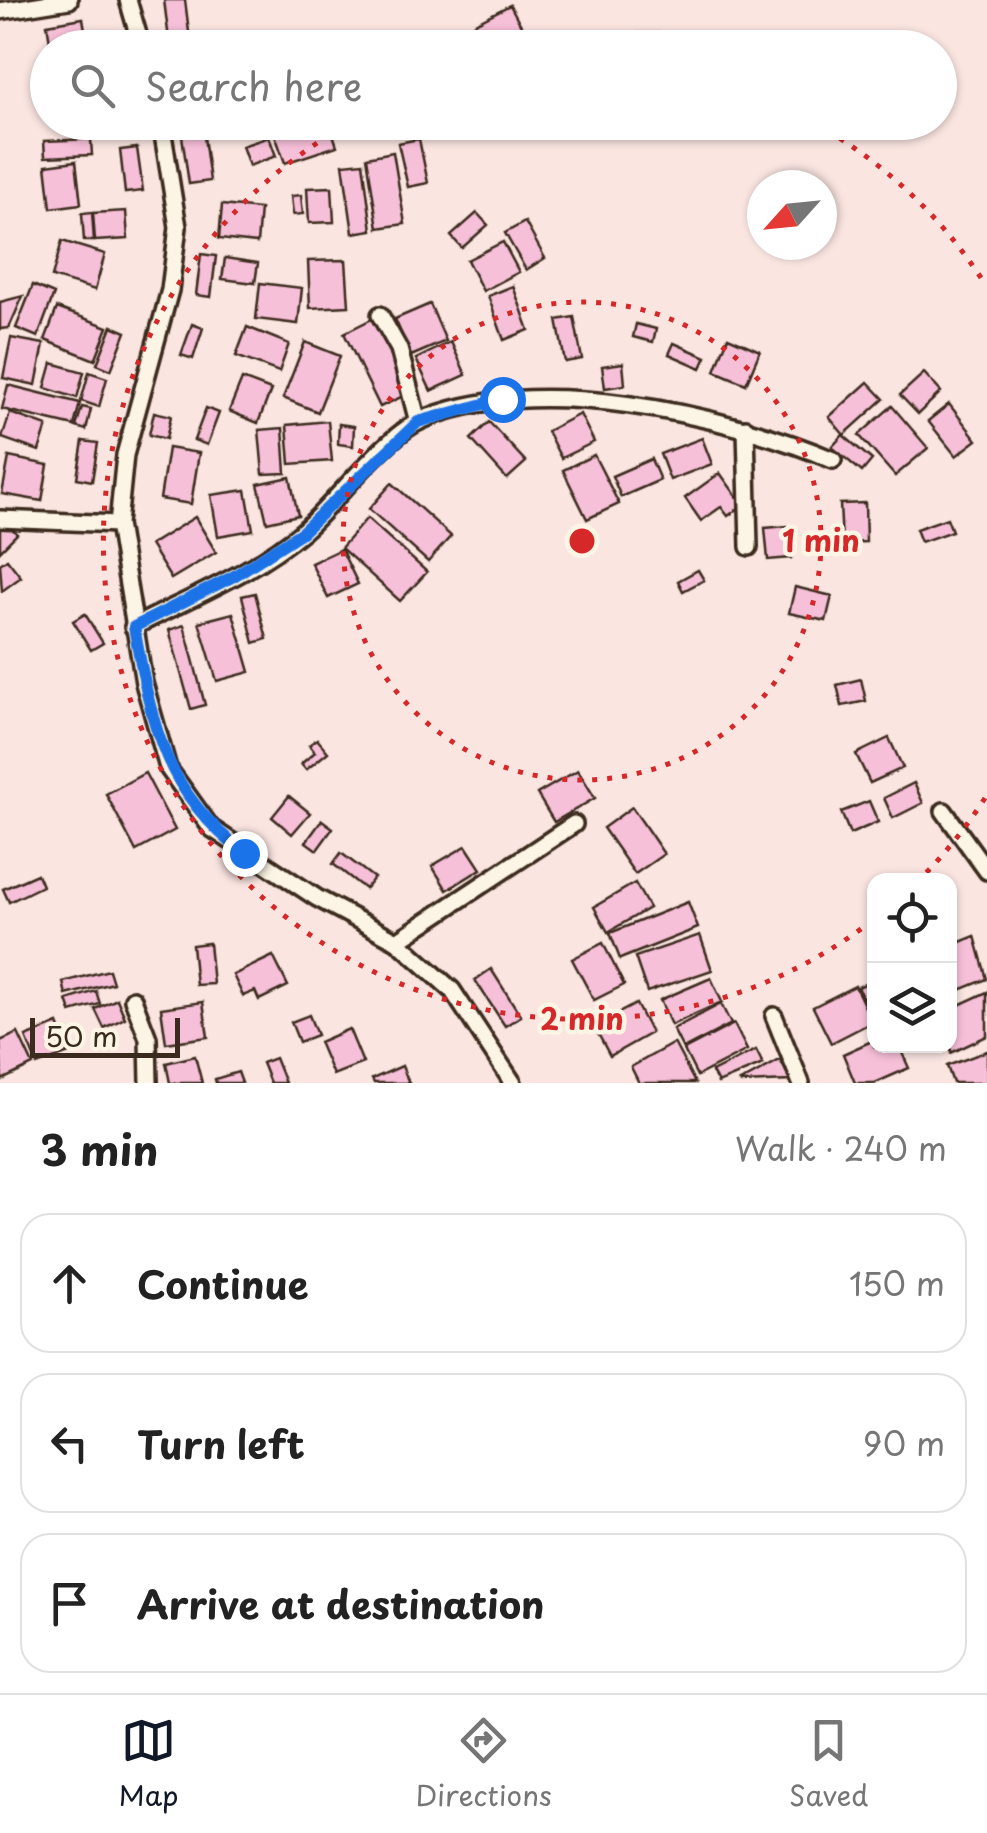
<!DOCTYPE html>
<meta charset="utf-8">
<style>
:root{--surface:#fff;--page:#f6f6f6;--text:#222;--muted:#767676;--line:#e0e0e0;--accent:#111827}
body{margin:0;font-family:"Playpen Sans",sans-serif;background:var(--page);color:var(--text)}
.controls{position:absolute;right:30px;bottom:30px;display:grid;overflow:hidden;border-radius:20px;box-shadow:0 2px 8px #0004}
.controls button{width:90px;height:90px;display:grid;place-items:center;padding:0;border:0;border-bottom:2px solid var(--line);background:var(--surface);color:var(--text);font:50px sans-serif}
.compass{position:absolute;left:747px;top:170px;width:90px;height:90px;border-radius:50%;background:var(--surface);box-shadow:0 2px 8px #0004;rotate:243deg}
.scale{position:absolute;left:30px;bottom:25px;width:150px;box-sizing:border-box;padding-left:10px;border:5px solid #3b2a1e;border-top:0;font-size:28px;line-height:35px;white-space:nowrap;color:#3b2a1e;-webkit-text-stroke:8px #fcf5e5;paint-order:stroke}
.stop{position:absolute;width:30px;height:30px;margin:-22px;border:8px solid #1a73e8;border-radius:50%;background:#fff}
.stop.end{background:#1a73e8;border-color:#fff;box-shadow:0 2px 10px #0008}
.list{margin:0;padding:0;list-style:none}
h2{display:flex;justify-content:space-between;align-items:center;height:130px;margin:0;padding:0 40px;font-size:42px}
h2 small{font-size:32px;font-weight:400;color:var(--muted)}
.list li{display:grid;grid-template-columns:65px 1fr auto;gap:30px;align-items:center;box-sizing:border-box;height:140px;margin:0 20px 20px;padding:0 20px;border:2px solid var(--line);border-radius:30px}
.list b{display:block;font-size:38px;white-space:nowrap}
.list em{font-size:32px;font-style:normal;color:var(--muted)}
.icon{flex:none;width:55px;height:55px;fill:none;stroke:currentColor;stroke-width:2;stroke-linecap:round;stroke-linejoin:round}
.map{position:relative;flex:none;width:987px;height:1083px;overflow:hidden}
.search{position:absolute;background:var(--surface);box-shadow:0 2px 8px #0004;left:30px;right:30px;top:30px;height:110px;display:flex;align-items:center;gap:25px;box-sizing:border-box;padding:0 35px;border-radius:55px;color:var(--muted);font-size:38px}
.sheet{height:610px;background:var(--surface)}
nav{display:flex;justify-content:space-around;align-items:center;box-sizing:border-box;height:140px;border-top:2px solid var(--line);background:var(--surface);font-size:28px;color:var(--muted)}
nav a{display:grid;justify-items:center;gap:5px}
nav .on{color:var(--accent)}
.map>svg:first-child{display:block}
.building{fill:#f7c0d9;stroke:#3b2a1e;stroke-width:2.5}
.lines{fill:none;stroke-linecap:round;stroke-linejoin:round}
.minor-casing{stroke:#3b2a1e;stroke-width:22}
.minor{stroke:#fcf5e5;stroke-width:15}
.route{stroke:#1a73e8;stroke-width:12}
.ring{fill:none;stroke:#d62828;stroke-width:5;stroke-dasharray:5 10}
.centre{fill:#d62828;stroke:#fcf5e5;stroke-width:5}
.ring-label{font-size:30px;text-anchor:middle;font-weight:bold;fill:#d62828;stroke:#fcf5e5;stroke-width:9;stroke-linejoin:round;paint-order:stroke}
</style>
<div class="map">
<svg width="987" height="1083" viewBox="0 0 987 1083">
<rect width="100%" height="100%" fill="#fae5e1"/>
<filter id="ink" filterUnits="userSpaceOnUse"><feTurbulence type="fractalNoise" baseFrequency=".01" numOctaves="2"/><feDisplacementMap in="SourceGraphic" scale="20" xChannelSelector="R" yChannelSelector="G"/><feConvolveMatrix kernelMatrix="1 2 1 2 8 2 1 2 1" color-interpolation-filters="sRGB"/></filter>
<g filter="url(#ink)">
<g class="building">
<polygon points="164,0 185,0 191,48 170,48"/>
<polygon points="510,5 524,31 488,48 475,23"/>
<polygon points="83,18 88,48 51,48 47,24"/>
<rect x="637" y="33" width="52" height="15"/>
<polygon points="117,37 120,48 97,48 96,44"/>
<polygon points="180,122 202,122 210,181 189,184"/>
<polygon points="311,122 329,122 337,146 285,163 275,135"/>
<polygon points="269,137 276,156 249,166 242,146"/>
<polygon points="91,139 92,155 45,157 44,141"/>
<polygon points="419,139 428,183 408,187 398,143"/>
<polygon points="137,148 143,191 125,193 120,150"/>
<polygon points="393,152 405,224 378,228 367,157"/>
<polygon points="76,161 81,204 51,208 46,165"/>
<polygon points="363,162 372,230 353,233 343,164"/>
<polygon points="332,187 334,222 309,223 307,188"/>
<polygon points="301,195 303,214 293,215 291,196"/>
<polygon points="222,205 260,209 257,243 219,239"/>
<polygon points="126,211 128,239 95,241 93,213"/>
<polygon points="92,212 94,241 84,241 82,213"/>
<polygon points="477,213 488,225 462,248 451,236"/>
<polygon points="525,222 545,258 526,270 505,233"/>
<polygon points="62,241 105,254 95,290 52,277"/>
<polygon points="503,242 519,272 483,291 467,260"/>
<polygon points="201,254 216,256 211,297 196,295"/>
<polygon points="225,258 258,263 255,283 222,279"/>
<polygon points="346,260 349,306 310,308 308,261"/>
<polygon points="260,283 302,288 298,324 256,319"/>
<polygon points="33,285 54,294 38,337 16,328"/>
<polygon points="513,286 529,330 504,340 488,296"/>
<polygon points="23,296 9,328 0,329 0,302"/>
<polygon points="430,304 446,341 411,356 395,319"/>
<polygon points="57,308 108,327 95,360 45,340"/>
<polygon points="376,317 412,392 380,407 344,333"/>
<polygon points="574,317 582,359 565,362 557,320"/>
<polygon points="192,324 203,328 193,359 181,355"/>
<polygon points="636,324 656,329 653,342 633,337"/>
<polygon points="112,326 126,332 111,370 97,364"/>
<polygon points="247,327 289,344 279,372 236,356"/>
<polygon points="728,337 760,351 746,384 715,371"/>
<polygon points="11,338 44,344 36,385 3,378"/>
<polygon points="305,342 340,356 318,412 283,398"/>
<polygon points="451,342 466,375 431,391 416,359"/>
<polygon points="674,343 706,357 701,368 669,354"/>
<polygon points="52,363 84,372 77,398 45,388"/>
<polygon points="623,363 625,385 605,388 602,366"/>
<polygon points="89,372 107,378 99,407 81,401"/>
<polygon points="924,373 941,392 918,414 900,395"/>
<polygon points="242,379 271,390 258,423 229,411"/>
<polygon points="868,382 884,399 844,435 829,417"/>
<polygon points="8,385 80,403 74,426 2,409"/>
<polygon points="949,404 977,440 956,456 928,421"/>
<polygon points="892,406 928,448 895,476 859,435"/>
<polygon points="82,407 91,409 86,430 76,427"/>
<polygon points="206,408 219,413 207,445 194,440"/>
<polygon points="154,412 171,416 166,439 149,435"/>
<polygon points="10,413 47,426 39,451 2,438"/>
<polygon points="580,414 594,442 561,458 547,431"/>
<polygon points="328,421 332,461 290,464 287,425"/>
<polygon points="489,422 526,462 507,479 471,439"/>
<polygon points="339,424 354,426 353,446 338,444"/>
<polygon points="283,428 286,473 263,474 259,430"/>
<polygon points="843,435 872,460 862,472 832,447"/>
<polygon points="702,438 712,464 670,480 660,454"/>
<polygon points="83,441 98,443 92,481 77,478"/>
<polygon points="168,448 199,453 191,504 160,499"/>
<polygon points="594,455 619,504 587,519 563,470"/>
<polygon points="9,457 48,465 42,501 2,494"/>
<polygon points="651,459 660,480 621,497 612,476"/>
<polygon points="720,473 743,505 728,516 721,507 701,521 685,498"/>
<polygon points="290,477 298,515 267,522 258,484"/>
<polygon points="392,483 451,536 428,562 369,509"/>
<polygon points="246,490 253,530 218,536 211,495"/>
<polygon points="865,503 866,542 842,543 840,504"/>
<polygon points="195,517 216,552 171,579 150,545"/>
<polygon points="367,518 427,572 400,601 341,548"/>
<polygon points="947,518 952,531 921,542 916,529"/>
<polygon points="6,522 17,534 0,551 0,528"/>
<polygon points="787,526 791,558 768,560 765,528"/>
<polygon points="341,549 358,584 328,598 311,563"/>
<polygon points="7,559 21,577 2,591 0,564"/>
<polygon points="698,570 704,580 683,591 678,581"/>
<polygon points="795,587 832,596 826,621 789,613"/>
<polygon points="255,593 267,639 254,643 242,596"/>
<polygon points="233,613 250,672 217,681 199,622"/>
<polygon points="85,614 103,643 91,650 73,621"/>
<polygon points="184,625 205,705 191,709 169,630"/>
<polygon points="861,679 866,701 842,706 837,685"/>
<polygon points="889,738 903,768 870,783 856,754"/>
<polygon points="317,739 328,752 306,770 301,764 315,752 309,745"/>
<polygon points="578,770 595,798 554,822 537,794"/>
<polygon points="145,773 175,830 136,851 106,794"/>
<polygon points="914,783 923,803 893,818 884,798"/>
<polygon points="289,796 310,813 292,834 272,817"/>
<polygon points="869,801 878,822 850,834 841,812"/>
<polygon points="632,807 664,854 635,874 603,828"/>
<polygon points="322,820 333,828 317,850 306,842"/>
<polygon points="466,846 481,869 447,890 432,866"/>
<polygon points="341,853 374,878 365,889 333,864"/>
<polygon points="37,874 42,886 9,902 3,889"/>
<polygon points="635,883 649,908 608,932 594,907"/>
<polygon points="688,902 698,928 620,959 610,933"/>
<polygon points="700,935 712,970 647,992 635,957"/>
<polygon points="975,936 987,979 950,994 950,946"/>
<polygon points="209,943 213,984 196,985 192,945"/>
<polygon points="603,943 624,985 594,1000 572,959"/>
<polygon points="273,956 288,986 259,1000 255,991 243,996 233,975"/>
<polygon points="491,969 521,1016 505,1026 475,980"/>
<polygon points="109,970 113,983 66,995 63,982"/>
<polygon points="711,978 722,1002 671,1025 660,1000"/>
<polygon points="874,980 874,1022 858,987"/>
<polygon points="855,986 872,1022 831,1043 813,1007"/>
<polygon points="96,991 100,1004 71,1012 67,1000"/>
<polygon points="987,992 987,1036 951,1053 950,1009"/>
<polygon points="117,999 125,1018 104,1028 95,1009"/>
<polygon points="203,1002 208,1037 166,1043 161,1008"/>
<polygon points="636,1004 651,1033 610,1056 594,1026"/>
<polygon points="721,1004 731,1024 683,1049 673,1029"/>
<polygon points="309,1015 317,1035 299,1042 291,1022"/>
<polygon points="58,1024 69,1053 37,1065 26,1037"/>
<polygon points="734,1024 747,1050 697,1076 684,1050"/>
<polygon points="349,1029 363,1063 333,1075 319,1042"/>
<polygon points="18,1033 33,1065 2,1080 0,1041"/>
<polygon points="874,1040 874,1046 899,1046 909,1068 875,1083 855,1083 843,1054"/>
<polygon points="674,1043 695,1083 639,1083 631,1067"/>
<polygon points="756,1050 763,1064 718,1083 712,1072"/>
<polygon points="987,1051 987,1083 953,1083 947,1066"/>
<polygon points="195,1056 202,1083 170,1083 166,1063"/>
<polygon points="275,1058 285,1083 270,1083 262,1063"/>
<polygon points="780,1060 791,1081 741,1083 740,1082"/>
<polygon points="402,1066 409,1083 374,1083 372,1079"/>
<polygon points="238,1072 242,1083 216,1083 215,1079"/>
</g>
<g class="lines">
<defs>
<g id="minor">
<polyline points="128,0 142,48"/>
<polyline points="0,11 69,0"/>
<polyline points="161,122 178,227 170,290 125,455 118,524 144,683 168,768 211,828 317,898 397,941 452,990 513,1083"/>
<polyline points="380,315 399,349 418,422"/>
<polyline points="746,428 749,547"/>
<polyline points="0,519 118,524"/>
<path d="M133 627C190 598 255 572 304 530 337 501 383 438 420 421 529 371 726 414 833 460"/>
<polyline points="944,811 987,871"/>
<polyline points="397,941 574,824"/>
<polyline points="133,999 148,1038 149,1083"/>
<polyline points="774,1016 801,1083"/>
</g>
</defs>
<use href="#minor" class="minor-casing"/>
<use href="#minor" class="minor"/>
</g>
</g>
<g class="lines" filter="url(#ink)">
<path class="route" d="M244 853C162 790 152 723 134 627L234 576 302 532 418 422 502 399"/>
</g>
<g class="ring">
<circle cx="582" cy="541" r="239"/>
<path d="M985 798A478 478 0 0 1 920 879M873 920A478 478 0 1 1 350 123M814 123A478 478 0 0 1 985 284"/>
</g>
<circle cx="582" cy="541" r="15" class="centre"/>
<g class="ring-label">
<text x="821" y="552">1 min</text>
<text x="582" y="1030">2 min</text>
</g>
</svg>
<div class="controls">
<button><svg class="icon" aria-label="locate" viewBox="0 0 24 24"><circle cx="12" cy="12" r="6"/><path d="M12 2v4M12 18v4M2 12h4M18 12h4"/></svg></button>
<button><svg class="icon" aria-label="layers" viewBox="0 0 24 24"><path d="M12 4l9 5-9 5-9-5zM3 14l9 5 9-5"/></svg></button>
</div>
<svg class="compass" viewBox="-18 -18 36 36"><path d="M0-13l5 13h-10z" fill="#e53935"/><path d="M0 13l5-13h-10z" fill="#767676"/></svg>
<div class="scale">50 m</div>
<div class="stop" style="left:502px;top:399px"></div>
<div class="stop end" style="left:244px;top:853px"></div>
<div class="search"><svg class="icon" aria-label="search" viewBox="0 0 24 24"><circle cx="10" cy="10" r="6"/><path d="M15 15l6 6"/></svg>Search here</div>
</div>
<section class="sheet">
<h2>3 min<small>Walk · 240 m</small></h2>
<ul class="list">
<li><svg class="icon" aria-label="ahead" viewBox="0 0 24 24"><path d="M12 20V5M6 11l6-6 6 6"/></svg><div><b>Continue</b></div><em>150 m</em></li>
<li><svg class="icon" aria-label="left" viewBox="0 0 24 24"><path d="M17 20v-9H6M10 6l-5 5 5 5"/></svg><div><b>Turn left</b></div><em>90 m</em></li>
<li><svg class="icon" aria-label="arrive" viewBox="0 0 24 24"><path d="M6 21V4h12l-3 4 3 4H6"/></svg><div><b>Arrive at destination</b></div></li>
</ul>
</section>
<nav>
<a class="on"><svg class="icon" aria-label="map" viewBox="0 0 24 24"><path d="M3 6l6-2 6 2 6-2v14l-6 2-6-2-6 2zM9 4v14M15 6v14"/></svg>Map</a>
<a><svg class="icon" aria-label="directions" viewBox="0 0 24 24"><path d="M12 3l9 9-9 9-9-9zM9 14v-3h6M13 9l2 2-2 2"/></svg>Directions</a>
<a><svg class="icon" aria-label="saved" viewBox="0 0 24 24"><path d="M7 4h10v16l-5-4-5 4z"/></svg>Saved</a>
</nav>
